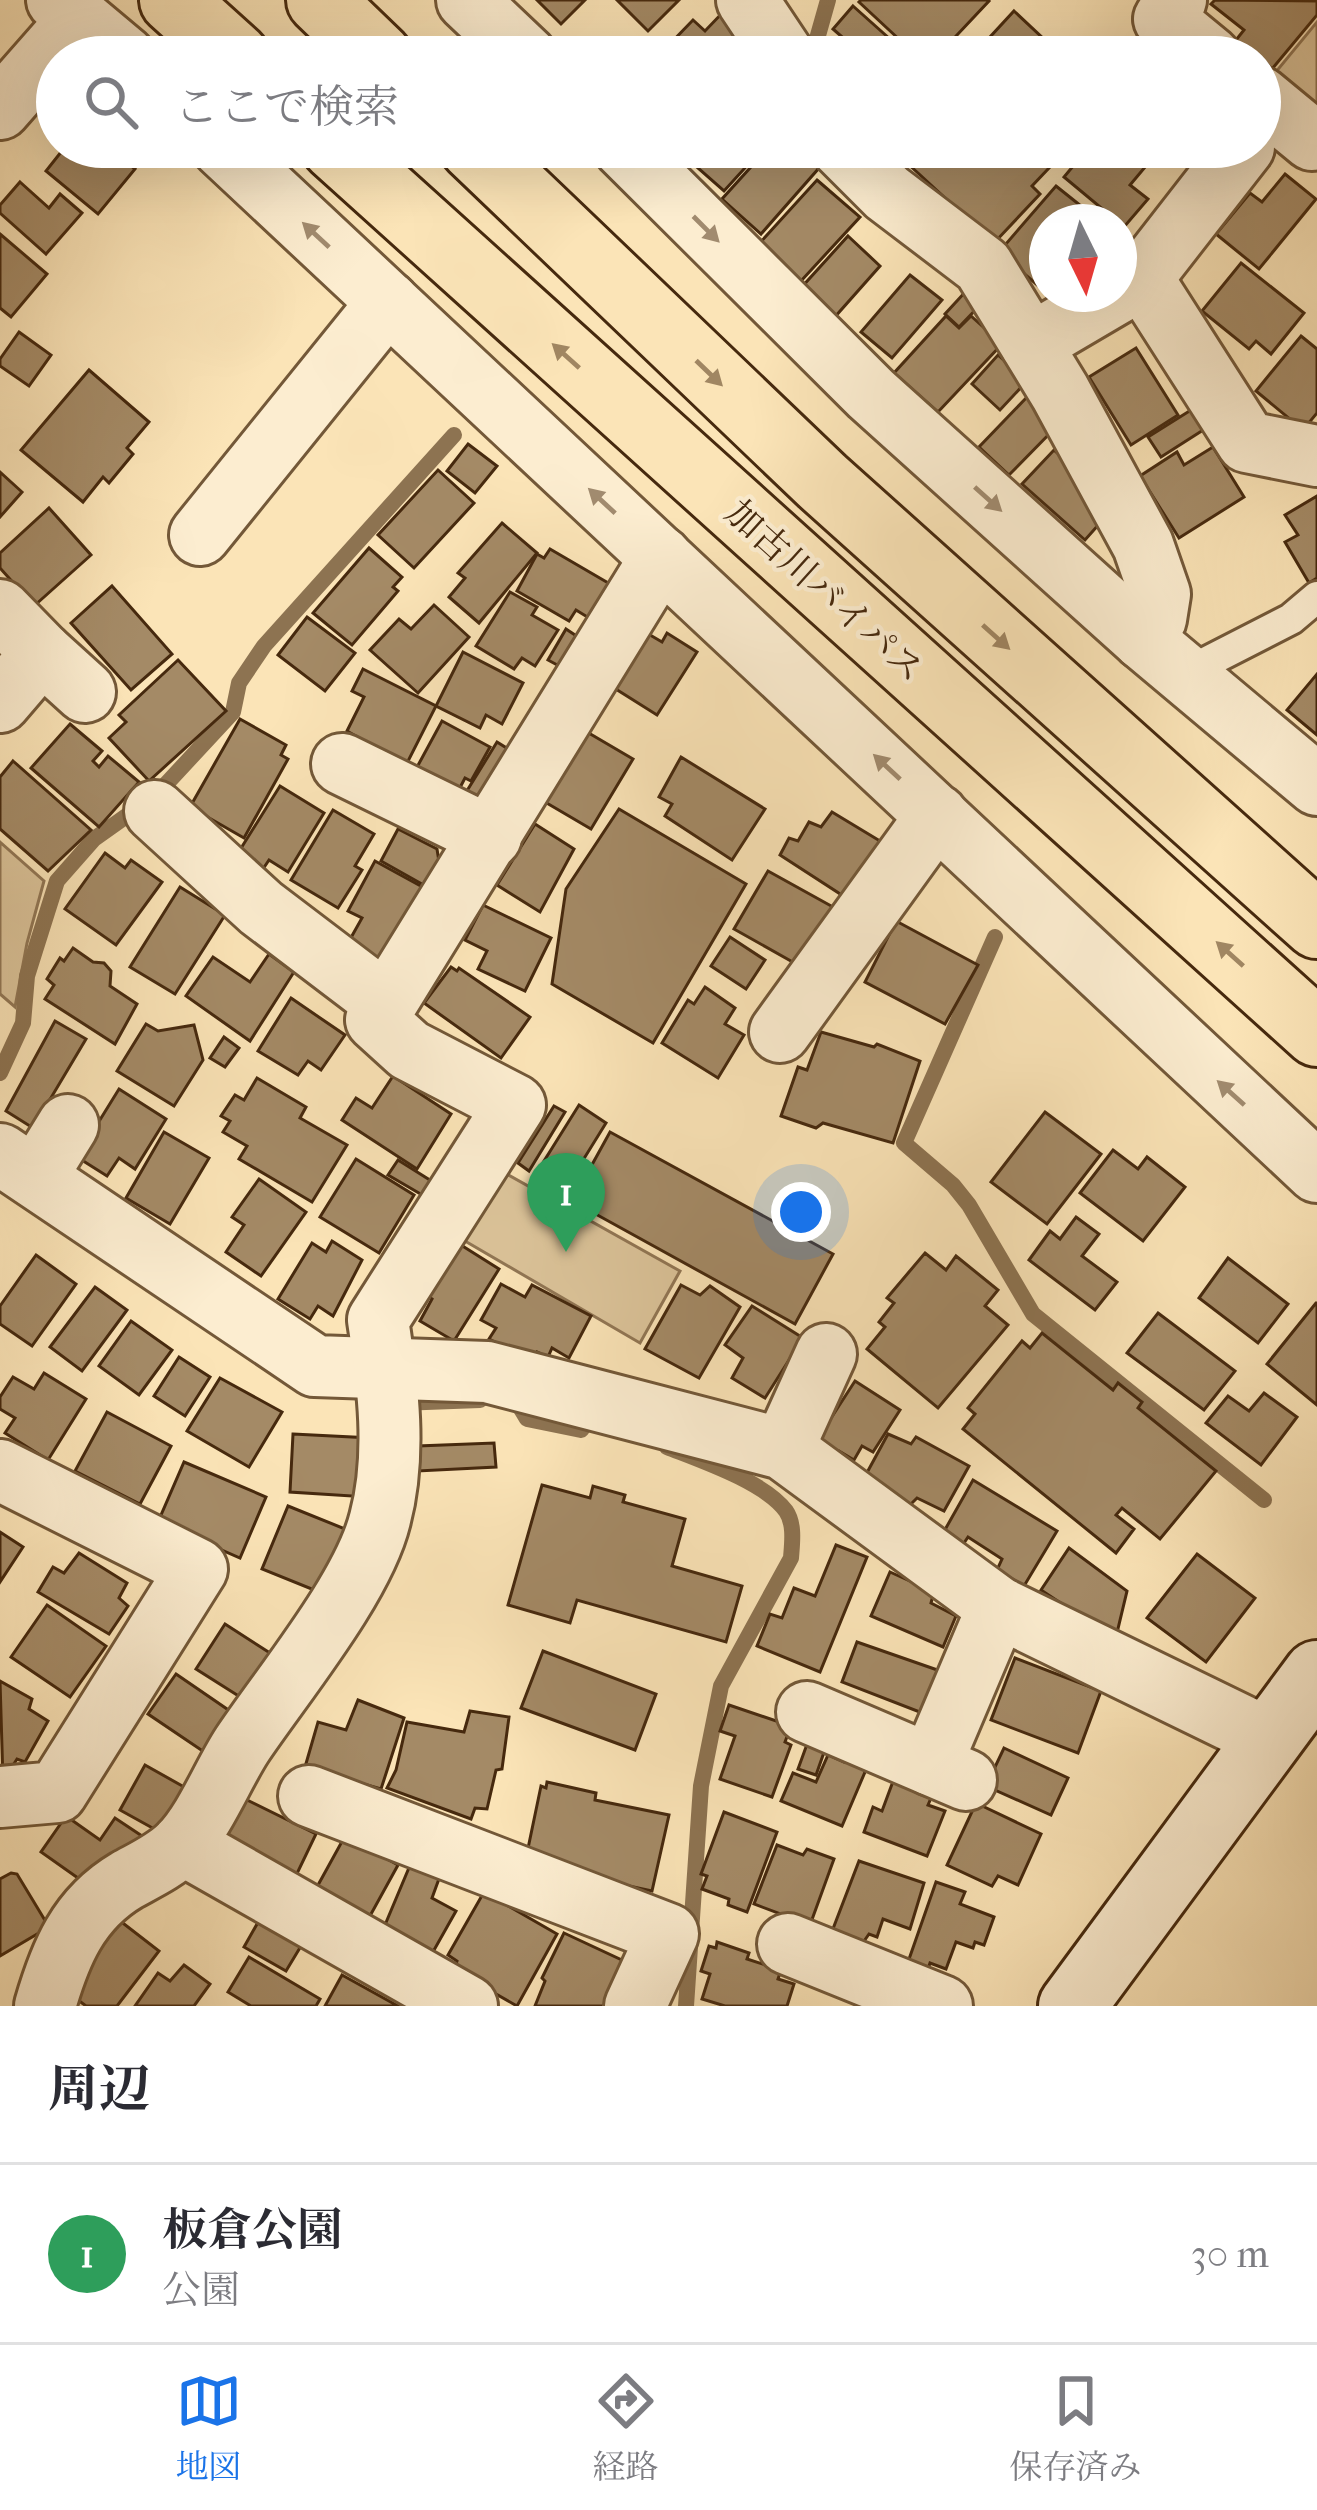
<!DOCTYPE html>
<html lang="ja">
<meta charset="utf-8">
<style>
:root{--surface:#fff;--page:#f2f2f3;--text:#2b2b33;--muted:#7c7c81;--line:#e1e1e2;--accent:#1a73e8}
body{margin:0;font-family:"IM FELL French Canon","Noto Serif JP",serif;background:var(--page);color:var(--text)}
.compass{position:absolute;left:1029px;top:204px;width:108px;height:108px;border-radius:50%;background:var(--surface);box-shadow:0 12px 48px #0002;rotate:175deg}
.you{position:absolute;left:801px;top:1212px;width:42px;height:42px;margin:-30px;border:9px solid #fff;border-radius:50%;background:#1a73e8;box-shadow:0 0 0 18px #1a73e833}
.badge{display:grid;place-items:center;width:78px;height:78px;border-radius:50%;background:var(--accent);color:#fff;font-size:39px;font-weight:700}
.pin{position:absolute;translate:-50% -99px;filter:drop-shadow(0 3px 6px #0008)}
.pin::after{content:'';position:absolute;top:63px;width:42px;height:36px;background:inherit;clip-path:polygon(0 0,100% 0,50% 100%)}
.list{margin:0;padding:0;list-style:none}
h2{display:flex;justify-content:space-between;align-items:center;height:156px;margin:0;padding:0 48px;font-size:51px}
h2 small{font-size:39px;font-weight:400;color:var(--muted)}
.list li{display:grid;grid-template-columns:78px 1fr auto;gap:36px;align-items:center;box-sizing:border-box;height:180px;padding:0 48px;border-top:3px solid var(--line)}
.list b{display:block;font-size:45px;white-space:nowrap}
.list p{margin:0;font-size:39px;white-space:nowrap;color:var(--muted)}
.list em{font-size:39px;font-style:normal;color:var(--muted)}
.icon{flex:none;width:66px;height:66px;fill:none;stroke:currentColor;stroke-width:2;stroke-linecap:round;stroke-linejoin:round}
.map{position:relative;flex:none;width:1317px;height:2006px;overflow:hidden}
.search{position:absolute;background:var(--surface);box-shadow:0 12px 48px #0002;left:36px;right:36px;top:36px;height:132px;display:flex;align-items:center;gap:30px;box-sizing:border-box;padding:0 42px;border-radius:66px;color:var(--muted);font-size:45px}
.sheet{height:336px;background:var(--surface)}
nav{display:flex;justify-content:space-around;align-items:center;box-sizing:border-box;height:168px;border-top:3px solid var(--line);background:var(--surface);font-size:33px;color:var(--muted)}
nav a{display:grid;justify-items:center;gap:6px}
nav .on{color:var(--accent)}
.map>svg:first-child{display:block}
.green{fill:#dcc49a;stroke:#917654;stroke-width:3}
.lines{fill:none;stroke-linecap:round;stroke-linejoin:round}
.stream{stroke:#8d7351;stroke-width:16}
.building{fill:#a48a66;stroke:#46290e;stroke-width:3}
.service-casing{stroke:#735838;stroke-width:36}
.minor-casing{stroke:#735838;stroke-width:66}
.secondary-casing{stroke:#46290e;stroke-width:72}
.motorway-casing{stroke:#46290e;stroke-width:72}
.service{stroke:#fcedd0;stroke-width:30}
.minor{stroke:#fcedd0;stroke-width:60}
.secondary{stroke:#fcedd0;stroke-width:66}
.motorway{stroke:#fbe4b7;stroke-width:66}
.oneway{fill:#a18b6f}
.oneway2{fill:#a08662}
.labels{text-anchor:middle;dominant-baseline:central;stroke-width:9;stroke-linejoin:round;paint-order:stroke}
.street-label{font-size:36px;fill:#46290e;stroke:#fcedd0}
</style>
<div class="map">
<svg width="1317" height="2006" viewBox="0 0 1317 2006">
<rect width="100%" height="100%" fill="#fbe4b7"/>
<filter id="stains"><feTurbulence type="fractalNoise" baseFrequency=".00167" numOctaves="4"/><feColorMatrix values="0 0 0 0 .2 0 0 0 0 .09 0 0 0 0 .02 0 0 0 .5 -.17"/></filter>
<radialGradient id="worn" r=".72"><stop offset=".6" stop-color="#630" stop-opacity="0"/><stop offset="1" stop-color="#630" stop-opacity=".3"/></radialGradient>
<g class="green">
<polygon points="1317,22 1317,117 1270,79"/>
<polygon points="0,842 44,881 27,943 15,1007 0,994"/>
<polygon points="494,1167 680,1271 640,1343 453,1234"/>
</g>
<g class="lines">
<g class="stream">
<polyline points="816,57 815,46 828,0"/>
<polyline points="995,937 904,1143 953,1185 969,1205 1033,1314 1264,1500"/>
<polyline points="0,1073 23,1023 27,976 57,881 94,839 156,795 233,712 239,683 264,646 454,435"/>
<polyline points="506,1400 518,1404 527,1419 581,1430 588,1421 597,1424"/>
<polyline points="399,1403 480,1400"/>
<path d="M667 1447C700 1460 765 1482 786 1511 795 1524 792 1544 791 1558L721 1686 701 1786 686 2006"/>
</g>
</g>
<g class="building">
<polygon points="537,0 585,0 561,24"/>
<polygon points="617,0 679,0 648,31"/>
<polygon points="861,0 988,0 989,1 942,51 931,41 917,56 859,2"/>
<polygon points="1215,0 1317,1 1317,15 1272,69 1260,57 1247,57 1232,45 1244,30 1211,4"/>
<polygon points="853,6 910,57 850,57 857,50 833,29"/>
<polygon points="726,9 760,57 676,57 666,48 693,20 705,31"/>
<polygon points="1014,11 1063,57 985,57 978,50"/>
<polygon points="65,147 79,147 96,161 108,147 135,169 98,214 46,171"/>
<polygon points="689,147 764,147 724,191 682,154"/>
<polygon points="769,147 796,147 819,168 761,234 722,199"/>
<polygon points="896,147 1066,147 1067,149 1032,186 1040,194 994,243 893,150"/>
<polygon points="1089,147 1147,147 1156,154 1130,185 1148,199 1124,227 1064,177"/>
<polygon points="1285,174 1316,199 1259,269 1216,234 1250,193 1262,202"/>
<polygon points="817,180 860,217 801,281 758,245"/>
<polygon points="20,182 49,208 60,194 82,213 46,254 0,213 0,205"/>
<polygon points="1056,186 1081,206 1071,217 1077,222 1047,222 1047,283 1042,289 999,252"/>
<polygon points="0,234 47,274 11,317 0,308"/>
<polygon points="848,236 880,266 833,319 800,289"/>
<polygon points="1241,263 1304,313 1271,354 1256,341 1249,349 1202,311"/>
<polygon points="910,275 942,300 892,358 861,332"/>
<polygon points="967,290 982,303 959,327 945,314"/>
<polygon points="946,316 959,328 971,316 1002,344 938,412 894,373"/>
<polygon points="19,332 51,355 29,386 0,366 0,359"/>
<polygon points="1301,336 1317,349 1317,413 1303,430 1256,391"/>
<polygon points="1136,348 1178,415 1131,445 1089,377"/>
<polygon points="998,355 1027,381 1000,410 972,384"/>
<polygon points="89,370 149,422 127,448 133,454 109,483 103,477 83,502 21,450"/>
<polygon points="1028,396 1058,425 1009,475 979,447"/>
<polygon points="1199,405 1211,425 1161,457 1148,437"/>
<polygon points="468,444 497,466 475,493 447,471"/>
<polygon points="1213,447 1244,497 1179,538 1140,476 1177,452 1184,465"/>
<polygon points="1054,450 1090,481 1108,514 1085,540 1022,484"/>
<polygon points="438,470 474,503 414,568 378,535"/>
<polygon points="0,472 22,492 0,517"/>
<polygon points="1317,496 1317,578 1309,583 1285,542 1298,535 1285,515"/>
<polygon points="49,508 91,555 34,606 0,568 0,553"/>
<polygon points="502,523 537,553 479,623 449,597 465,578 458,573"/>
<polygon points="369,548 402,577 393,587 398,591 352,645 313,613"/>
<polygon points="550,549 610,584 589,618 576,610 569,621 517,591 537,554 544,558"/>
<polygon points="112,586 172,654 131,690 71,623"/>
<polygon points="510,592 537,607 532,615 558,630 535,666 522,658 514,669 476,646"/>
<polygon points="434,605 469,637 418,693 370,650 399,619 411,629"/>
<polygon points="307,617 355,653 325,691 278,655"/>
<polygon points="566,629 578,637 561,667 548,660"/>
<polygon points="645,632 662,642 667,633 697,652 657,715 611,686"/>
<polygon points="463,652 523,683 502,724 486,715 480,728 436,706"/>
<polygon points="178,660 226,711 149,781 109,738 126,722 119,715"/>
<polygon points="363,669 436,706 403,771 366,752 370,744 347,731 364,697 352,691"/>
<polygon points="1317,674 1317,735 1287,710"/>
<polygon points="240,719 286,745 281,755 288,759 244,838 190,807"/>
<polygon points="442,721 490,747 471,781 465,778 453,801 416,769"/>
<polygon points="70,724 102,751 93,761 99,767 108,756 139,782 99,827 31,768"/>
<polygon points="587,732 633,759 591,829 545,802"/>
<polygon points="497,742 513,752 483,804 465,794"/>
<polygon points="681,757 765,809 732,860 665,816 672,804 659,797"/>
<polygon points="13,761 91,830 48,871 0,829 0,777"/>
<polygon points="280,786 324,813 288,872 269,860 263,869 238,853"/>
<polygon points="619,809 746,884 653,1043 552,984 566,889"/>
<polygon points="333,810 374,834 355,866 362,870 338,908 291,880"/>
<polygon points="832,812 880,841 848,899 780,855 789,838 798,841 809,822 821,827"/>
<polygon points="535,824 574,849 540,912 497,885"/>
<polygon points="398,829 437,849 440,868 429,888 381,861"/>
<polygon points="105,853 125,868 131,860 162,882 116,945 65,909"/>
<polygon points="375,861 428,890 387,964 348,943 362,918 348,911"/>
<polygon points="768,871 833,907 798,965 734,929"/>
<polygon points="180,887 225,915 175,994 130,967"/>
<polygon points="483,905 551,938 525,991 478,969 487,951 465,940"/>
<polygon points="896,921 978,965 945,1024 865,982"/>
<polygon points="730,937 765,960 746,989 711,966"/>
<polygon points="73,948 93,962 104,963 111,971 110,986 137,1004 115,1044 45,999 54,985 47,979 60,958 64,961"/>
<polygon points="269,954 294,972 250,1041 186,996 213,957 250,982"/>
<polygon points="451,967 457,971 459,968 530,1017 501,1058 424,1003"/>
<polygon points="705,987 735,1008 725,1024 744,1035 718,1078 662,1043 688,1000 694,1004"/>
<polygon points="291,998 345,1035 321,1070 308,1061 298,1075 258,1051"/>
<polygon points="55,1021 86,1039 33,1128 6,1111"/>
<polygon points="146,1024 158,1031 194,1025 203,1060 174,1106 117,1071"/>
<polygon points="821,1032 874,1047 877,1044 920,1061 893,1143 823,1123 816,1128 781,1116 798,1067 807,1070"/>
<polygon points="224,1037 239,1048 225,1067 210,1058"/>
<polygon points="393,1076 451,1114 417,1169 342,1120 356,1098 372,1108"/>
<polygon points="257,1078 306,1107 300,1118 347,1145 312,1202 239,1159 247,1146 223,1132 230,1121 221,1116 235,1095 244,1100"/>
<polygon points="119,1089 166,1119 135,1169 119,1158 107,1176 77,1157"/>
<polygon points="579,1105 606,1123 567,1186 539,1169"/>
<polygon points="554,1106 565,1112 529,1171 518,1163"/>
<polygon points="1045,1112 1101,1154 1047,1224 991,1182"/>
<polygon points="164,1132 209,1158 170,1224 126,1198"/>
<polygon points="610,1132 833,1254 795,1324 572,1201"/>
<polygon points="1113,1150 1138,1169 1147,1157 1185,1187 1143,1241 1080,1193"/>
<polygon points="356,1159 414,1195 379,1253 320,1217"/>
<polygon points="398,1160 433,1182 424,1196 388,1175"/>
<polygon points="259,1179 306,1212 261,1276 226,1252 244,1225 232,1217"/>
<polygon points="1076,1217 1099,1234 1082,1256 1117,1282 1095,1310 1029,1260 1050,1231 1060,1239"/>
<polygon points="453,1240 499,1269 454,1341 420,1321 432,1299 420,1291"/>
<polygon points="332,1241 362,1260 333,1316 318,1306 310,1319 278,1299 312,1243 326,1252"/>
<polygon points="925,1253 946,1270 956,1256 998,1290 985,1306 1008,1325 938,1408 867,1349 885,1327 879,1322 894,1303 887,1298"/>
<polygon points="36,1255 76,1284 32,1346 0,1324 0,1306"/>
<polygon points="1228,1258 1288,1304 1258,1343 1199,1298"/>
<polygon points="501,1284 525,1297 532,1285 591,1316 569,1358 552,1348 548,1357 537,1352 532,1361 489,1339 496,1328 481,1320"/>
<polygon points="681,1285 700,1295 710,1286 740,1307 699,1378 645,1349"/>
<polygon points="95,1287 127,1310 82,1371 50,1347"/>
<polygon points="1316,1303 1317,1303 1317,1405 1267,1364"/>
<polygon points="752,1306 803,1338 765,1398 732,1378 743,1358 725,1345"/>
<polygon points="1158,1313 1235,1371 1204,1410 1127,1353"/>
<polygon points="131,1321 172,1350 139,1395 99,1366"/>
<polygon points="1042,1333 1113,1390 1118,1383 1142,1402 1138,1408 1216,1471 1160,1539 1122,1508 1116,1515 1134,1529 1116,1553 963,1429 975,1414 968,1408 1022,1341 1030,1348"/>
<polygon points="179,1357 210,1377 185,1416 154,1396"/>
<polygon points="44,1373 86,1399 48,1460 5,1433 15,1418 0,1409 0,1397 13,1377 34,1389"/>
<polygon points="220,1378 282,1412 249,1467 187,1431"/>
<polygon points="855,1381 900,1410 873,1452 862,1446 854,1460 839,1451 834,1459 813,1446"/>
<polygon points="1264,1393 1297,1417 1261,1465 1206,1423 1228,1396 1249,1411"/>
<polygon points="107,1412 171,1446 140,1504 75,1471"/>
<polygon points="293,1434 371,1438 367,1497 290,1492"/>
<polygon points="888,1434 911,1444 916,1437 969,1466 944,1511 917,1498 909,1506 863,1480"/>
<polygon points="494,1443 496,1467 418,1471 418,1446"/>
<polygon points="184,1462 266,1497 240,1558 158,1522"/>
<polygon points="973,1480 1057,1531 1024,1586 997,1570 1002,1559 968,1537 962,1546 942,1535"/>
<polygon points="542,1485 590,1498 593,1486 625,1495 623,1502 685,1519 672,1566 742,1586 726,1642 577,1600 570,1623 508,1605"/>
<polygon points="288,1506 355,1533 329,1596 262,1569"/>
<polygon points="0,1532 23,1547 0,1582"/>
<polygon points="836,1545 867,1557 820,1672 757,1646 770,1614 782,1618 794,1588 815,1596"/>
<polygon points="1069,1548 1127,1591 1115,1641 1061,1614 1068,1608 1041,1590"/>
<polygon points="79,1553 127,1583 119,1598 128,1606 109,1634 38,1592 53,1567 64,1573"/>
<polygon points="1197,1554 1255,1598 1206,1662 1147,1618"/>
<polygon points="890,1572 934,1592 931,1603 956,1616 943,1647 871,1616"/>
<polygon points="47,1605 106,1646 70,1697 11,1657"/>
<polygon points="225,1624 284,1662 256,1707 196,1669"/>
<polygon points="857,1642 946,1673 930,1716 842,1682"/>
<polygon points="543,1651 656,1694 635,1750 521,1708"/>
<polygon points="1015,1658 1101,1691 1078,1753 991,1720"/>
<polygon points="176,1674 243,1720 216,1760 148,1714"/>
<polygon points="0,1681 32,1699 29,1709 48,1721 25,1762 17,1759 3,1781"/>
<polygon points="358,1700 404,1718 381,1789 305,1767 318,1722 346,1730"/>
<polygon points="729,1705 791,1726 785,1742 791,1745 772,1797 720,1779 735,1736 720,1731"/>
<polygon points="470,1711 509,1717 502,1769 496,1770 487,1809 475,1808 471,1819 387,1788 396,1770 407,1722 464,1732"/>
<polygon points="810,1736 828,1741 816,1775 798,1769"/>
<polygon points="1004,1748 1068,1778 1051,1815 986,1786"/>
<polygon points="848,1751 868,1765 842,1826 781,1801 793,1773 816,1782 828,1755 844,1762"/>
<polygon points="145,1765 193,1792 167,1836 120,1810"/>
<polygon points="895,1776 934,1791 928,1805 945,1811 927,1856 864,1832 873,1807 882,1811"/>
<polygon points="547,1782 596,1793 595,1800 669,1815 652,1891 518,1862 526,1858 541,1786 546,1788"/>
<polygon points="239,1796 316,1834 292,1884 214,1844"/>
<polygon points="976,1803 1041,1834 1018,1885 998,1876 992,1886 947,1865"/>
<polygon points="724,1812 777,1832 747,1912 728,1905 729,1899 702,1889 707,1876 701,1874"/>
<polygon points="66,1816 100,1840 115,1818 151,1842 95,1890 41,1852"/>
<polygon points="345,1836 398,1865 365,1925 312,1896"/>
<polygon points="777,1845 803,1855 807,1849 834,1859 810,1925 754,1904"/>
<polygon points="859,1861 924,1883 910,1929 883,1919 877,1937 869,1934 862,1944 831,1934"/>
<polygon points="411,1863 440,1876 432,1898 456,1911 429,1959 382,1932"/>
<polygon points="11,1873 17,1874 49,1927 0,1956 0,1879"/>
<polygon points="936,1882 965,1892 960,1904 994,1917 984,1945 975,1942 973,1948 956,1942 946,1969 930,1963 928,1969 908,1962"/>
<polygon points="484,1892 557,1934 517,2006 454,1970 457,1961 448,1955"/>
<polygon points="106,1910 159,1951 117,2006 86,2006 62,1988"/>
<polygon points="261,1917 304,1941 286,1971 244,1947"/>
<polygon points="564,1933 626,1962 605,2006 535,2006 545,1981 542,1978"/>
<polygon points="717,1942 749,1953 747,1959 781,1970 778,1979 794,1984 787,2006 725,2006 702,1999 710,1974 701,1971 709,1946 716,1948"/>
<polygon points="249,1957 320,1999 316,2006 251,2006 228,1992"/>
<polygon points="184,1965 210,1984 194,2006 135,2006 158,1973 170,1981"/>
<polygon points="342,1975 398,2006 325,2006"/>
</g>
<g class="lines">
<defs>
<polyline id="service" points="1209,661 1291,619 1317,597"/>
<g id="minor">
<polyline points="57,0 125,57"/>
<polyline points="467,0 527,57"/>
<polyline points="747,0 785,57"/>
<polyline points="1176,0 1164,19 1210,57"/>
<polyline points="1260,97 1312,140"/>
<polyline points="0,109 79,19"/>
<polyline points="222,147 1317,1172"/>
<polyline points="623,147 871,394 1143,639 1317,785"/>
<polyline points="841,147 887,193 983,266 1060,392 1143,545 1160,594 1156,619 1143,639"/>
<polyline points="1142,278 1247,442 1317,456"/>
<polyline points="1119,292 1142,278 1244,147"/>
<polyline points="1031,344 1116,294"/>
<polyline points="200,535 388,302"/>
<polyline points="0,610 42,653 0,702"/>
<polyline points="42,653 85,692"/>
<polyline points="342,764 491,837"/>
<polyline points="155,811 261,908 386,1003"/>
<polyline points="780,1032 937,815"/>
<polyline points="0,1154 315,1366 487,1372 783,1449 998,1607 1269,1739"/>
<polyline points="36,1177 68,1125"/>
<polyline points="783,1449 826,1354"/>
<polyline points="0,1470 197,1569 57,1792 0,1797"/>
<polyline points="807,1712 966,1780"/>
<polyline points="931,1765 998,1607"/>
<polyline points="309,1796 668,1934 635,2006"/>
<polyline points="182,1844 467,2006"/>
<polyline points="788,1944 942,2006"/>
<path d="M45 2006C60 1954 78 1909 127 1880 145 1870 165 1861 180 1846 205 1821 223 1774 242 1745 283 1684 363 1588 380 1519 397 1455 388 1385 378 1320L515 1105 409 1050 376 1020 661 557"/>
</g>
<polyline id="secondary" points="1072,2006 1317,1674"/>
<g id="motorway">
<polyline points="173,0 236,57"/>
<polyline points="320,0 379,57"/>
<polyline points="335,147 1317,1033"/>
<polyline points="473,147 822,481 1317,925"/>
</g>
</defs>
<use href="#service" class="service-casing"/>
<use href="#minor" class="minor-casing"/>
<use href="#secondary" class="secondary-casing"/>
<use href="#motorway" class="motorway-casing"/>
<use href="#service" class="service"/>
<use href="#minor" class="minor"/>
<use href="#secondary" class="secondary"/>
<use href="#motorway" class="motorway"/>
</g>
<defs><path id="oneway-solid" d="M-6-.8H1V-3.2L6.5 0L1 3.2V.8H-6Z" transform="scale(3)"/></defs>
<g class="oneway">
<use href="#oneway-solid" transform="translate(706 229) rotate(45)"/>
<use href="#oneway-solid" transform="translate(316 235) rotate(-137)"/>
<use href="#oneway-solid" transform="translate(988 499) rotate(42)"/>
<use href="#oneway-solid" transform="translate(602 501) rotate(-137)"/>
<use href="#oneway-solid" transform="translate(887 767) rotate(-137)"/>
<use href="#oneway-solid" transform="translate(1231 1093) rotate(-138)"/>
</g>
<g class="oneway2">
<use href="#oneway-solid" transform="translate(566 356) rotate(-138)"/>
<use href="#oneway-solid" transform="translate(709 373) rotate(44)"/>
<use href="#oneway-solid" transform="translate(996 637) rotate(42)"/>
<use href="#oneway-solid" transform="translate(1230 954) rotate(-138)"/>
</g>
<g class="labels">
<g class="street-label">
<text transform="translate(825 591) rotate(42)">加古川バイパス</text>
</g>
</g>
<rect width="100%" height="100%" filter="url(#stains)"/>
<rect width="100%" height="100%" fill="url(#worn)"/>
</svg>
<svg class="compass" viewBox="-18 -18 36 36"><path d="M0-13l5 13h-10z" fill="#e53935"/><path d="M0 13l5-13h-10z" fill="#7c7c81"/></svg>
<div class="you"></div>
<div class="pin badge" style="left:566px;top:1252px;background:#2e9e5b">1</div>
<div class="search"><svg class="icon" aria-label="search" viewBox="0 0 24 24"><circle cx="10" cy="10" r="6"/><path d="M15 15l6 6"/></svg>ここで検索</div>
</div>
<section class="sheet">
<h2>周辺<small></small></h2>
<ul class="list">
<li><span class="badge" style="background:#2e9e5b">1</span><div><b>板倉公園</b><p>公園</p></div><em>30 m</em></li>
</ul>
</section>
<nav>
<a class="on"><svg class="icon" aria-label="map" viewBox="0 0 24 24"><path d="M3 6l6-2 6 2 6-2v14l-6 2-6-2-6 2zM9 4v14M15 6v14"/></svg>地図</a>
<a><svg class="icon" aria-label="directions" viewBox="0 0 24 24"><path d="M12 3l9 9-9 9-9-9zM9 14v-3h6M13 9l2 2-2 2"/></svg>経路</a>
<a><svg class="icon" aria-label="saved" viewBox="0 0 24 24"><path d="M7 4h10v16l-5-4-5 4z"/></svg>保存済み</a>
</nav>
